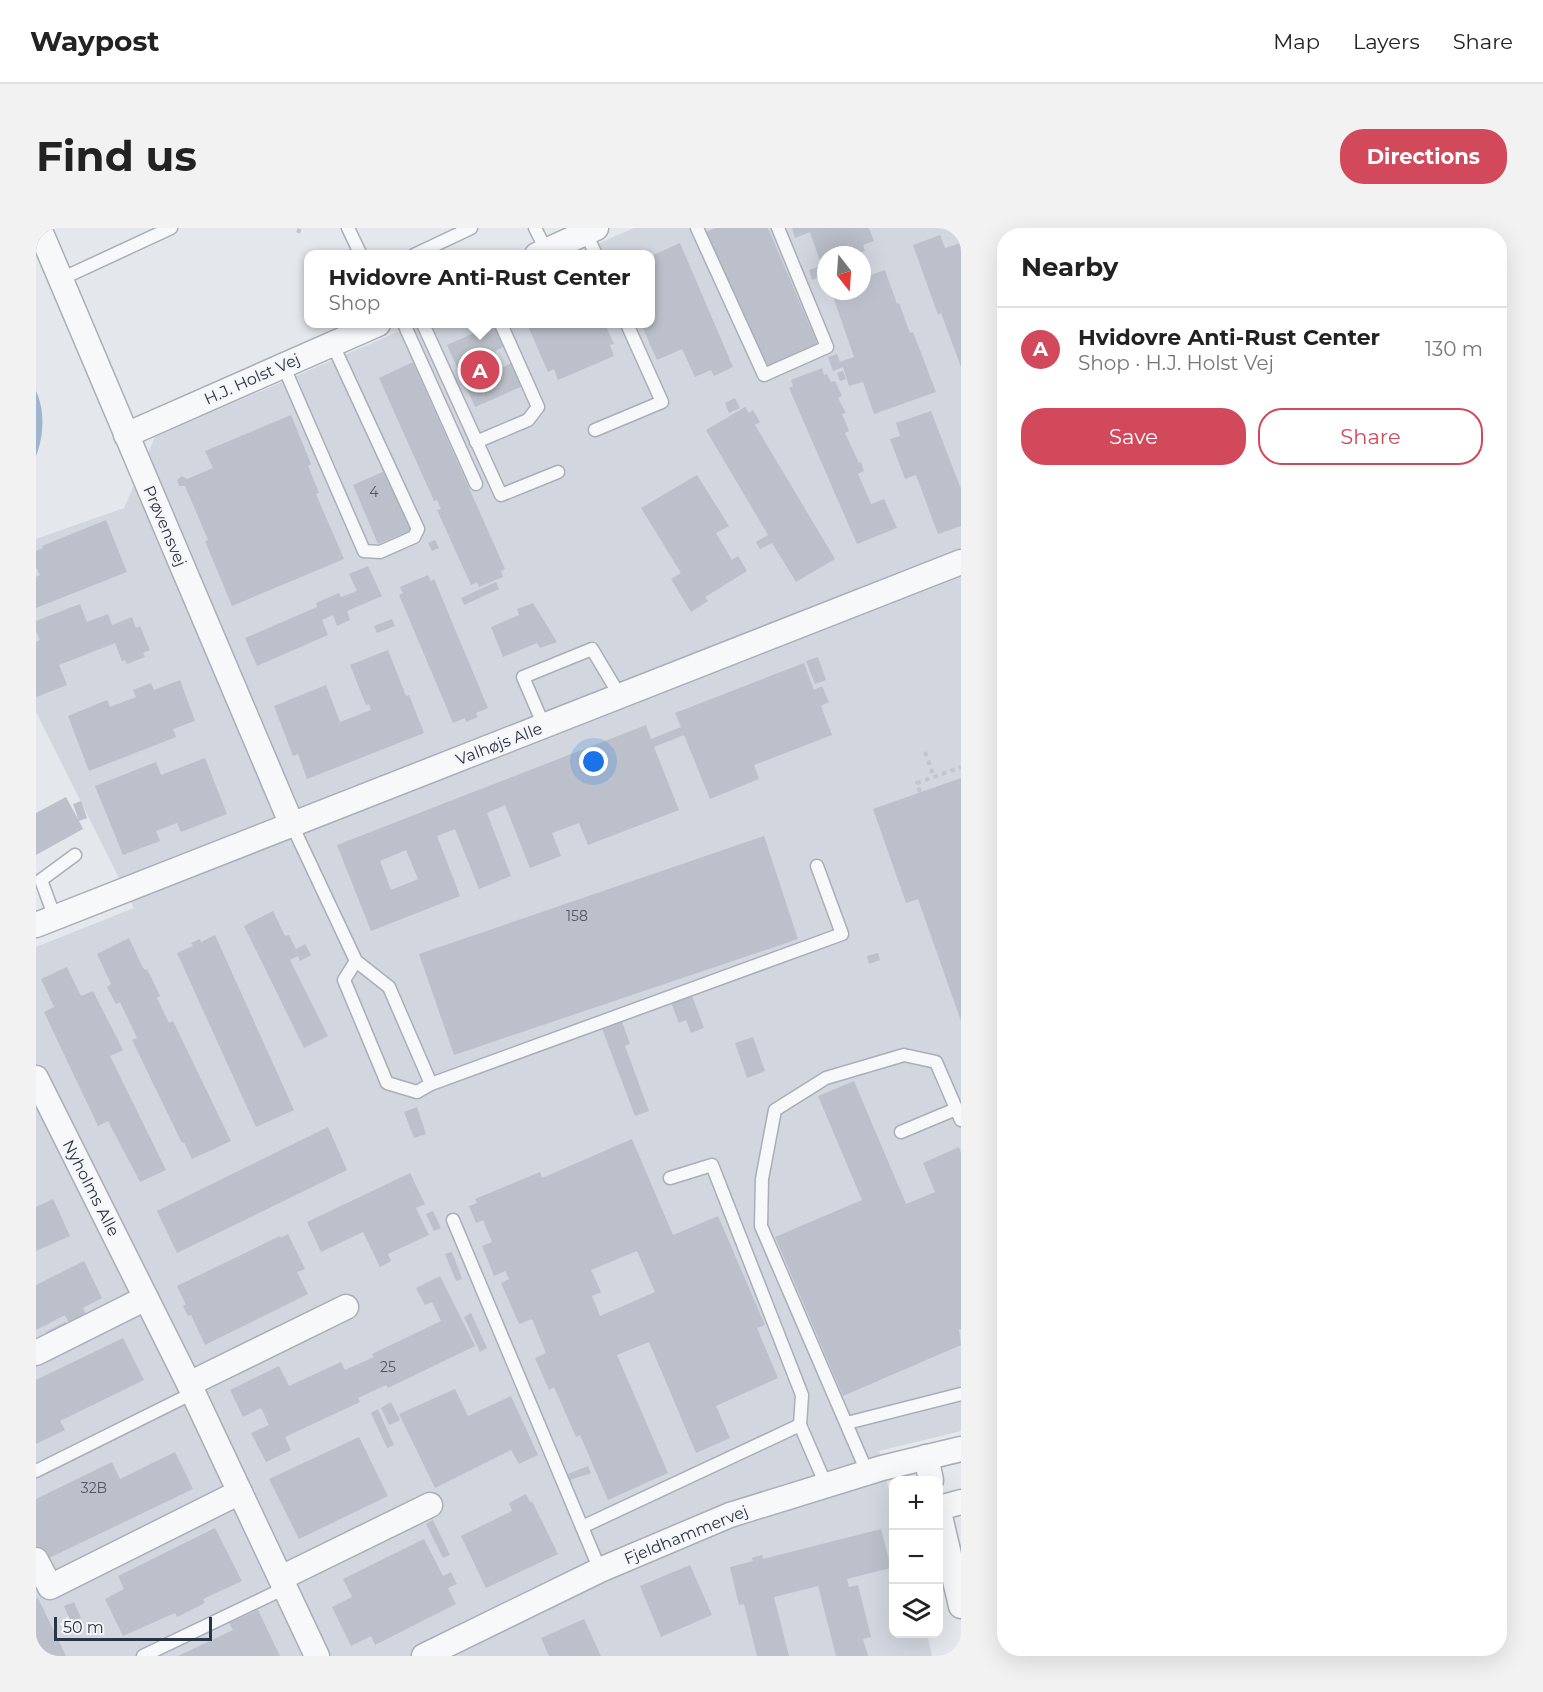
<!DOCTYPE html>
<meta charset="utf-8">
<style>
:root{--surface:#fff;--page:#f2f2f2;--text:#222;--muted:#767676;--line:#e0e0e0;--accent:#d1495b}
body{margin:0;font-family:Montserrat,sans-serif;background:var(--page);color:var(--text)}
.controls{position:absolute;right:18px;bottom:18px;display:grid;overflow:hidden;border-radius:12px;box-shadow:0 6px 24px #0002}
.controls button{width:54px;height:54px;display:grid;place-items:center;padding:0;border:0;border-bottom:2px solid var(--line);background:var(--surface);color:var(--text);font:30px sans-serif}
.compass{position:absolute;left:781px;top:18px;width:54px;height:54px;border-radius:50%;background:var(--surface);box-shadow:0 6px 24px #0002;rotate:163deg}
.scale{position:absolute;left:18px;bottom:15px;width:158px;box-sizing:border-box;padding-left:6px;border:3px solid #2b3445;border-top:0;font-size:16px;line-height:21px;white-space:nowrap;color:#2b3445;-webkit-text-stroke:4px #f4f6f9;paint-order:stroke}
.you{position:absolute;left:558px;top:534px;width:21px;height:21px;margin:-15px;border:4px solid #fff;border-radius:50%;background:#1a73e8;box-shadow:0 0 0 9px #1a73e833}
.badge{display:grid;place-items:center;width:39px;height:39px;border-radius:50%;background:var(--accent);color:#fff;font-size:20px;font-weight:700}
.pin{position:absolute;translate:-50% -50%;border:3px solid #fff;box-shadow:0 2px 6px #0006}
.popup{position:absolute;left:268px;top:22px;width:351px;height:78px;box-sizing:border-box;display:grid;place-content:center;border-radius:12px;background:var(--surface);filter:drop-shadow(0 2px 4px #0005);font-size:20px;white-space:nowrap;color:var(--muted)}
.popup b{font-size:22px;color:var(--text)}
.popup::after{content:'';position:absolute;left:50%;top:100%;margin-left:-12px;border:12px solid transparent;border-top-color:var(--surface)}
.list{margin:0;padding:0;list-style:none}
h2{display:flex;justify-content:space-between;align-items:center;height:78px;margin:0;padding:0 24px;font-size:26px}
h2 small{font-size:20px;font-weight:400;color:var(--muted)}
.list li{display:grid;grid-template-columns:39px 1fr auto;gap:18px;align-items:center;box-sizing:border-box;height:84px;padding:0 24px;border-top:2px solid var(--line)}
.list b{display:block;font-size:22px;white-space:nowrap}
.list p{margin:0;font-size:20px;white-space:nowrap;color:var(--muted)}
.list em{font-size:20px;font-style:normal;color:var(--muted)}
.actions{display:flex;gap:12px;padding:18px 24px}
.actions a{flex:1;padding:14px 0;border:2px solid var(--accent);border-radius:24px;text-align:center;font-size:21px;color:var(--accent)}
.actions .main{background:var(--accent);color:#fff}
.icon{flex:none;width:33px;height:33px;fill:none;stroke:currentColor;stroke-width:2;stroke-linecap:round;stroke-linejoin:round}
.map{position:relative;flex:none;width:925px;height:1428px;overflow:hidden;border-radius:24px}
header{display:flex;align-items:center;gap:36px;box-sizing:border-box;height:84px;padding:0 30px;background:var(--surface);border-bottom:2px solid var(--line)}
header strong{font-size:28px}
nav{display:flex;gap:33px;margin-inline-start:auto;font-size:21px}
.intro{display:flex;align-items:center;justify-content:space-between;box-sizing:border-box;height:144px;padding:0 36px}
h1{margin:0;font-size:42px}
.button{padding:15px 27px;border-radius:24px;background:var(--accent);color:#fff;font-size:21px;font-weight:700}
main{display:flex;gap:36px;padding:0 36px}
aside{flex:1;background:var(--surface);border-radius:24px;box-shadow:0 6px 24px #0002}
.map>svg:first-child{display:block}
.built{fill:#d2d6de;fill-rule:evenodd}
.water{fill:#9fb4cc}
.building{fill:#bbc0ca;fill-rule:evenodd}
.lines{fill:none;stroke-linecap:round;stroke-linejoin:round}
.service-casing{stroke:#a9aeb7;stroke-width:15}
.minor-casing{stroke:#a9aeb7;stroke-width:27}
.path{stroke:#c2c5cb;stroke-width:4;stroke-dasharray:4.5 4.5;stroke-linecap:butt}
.service{stroke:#f7f8fa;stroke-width:12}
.minor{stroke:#f7f8fa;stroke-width:24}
.labels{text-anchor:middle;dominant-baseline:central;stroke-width:4.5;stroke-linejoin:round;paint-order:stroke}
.number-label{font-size:14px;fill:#4f5766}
.street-label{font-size:16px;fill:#2b3445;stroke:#f4f6f9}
</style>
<header>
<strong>Waypost</strong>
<nav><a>Map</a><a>Layers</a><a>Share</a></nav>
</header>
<div class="intro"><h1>Find us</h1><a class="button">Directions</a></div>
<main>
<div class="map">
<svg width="925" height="1428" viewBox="0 0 925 1428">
<rect width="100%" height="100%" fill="#e4e7ec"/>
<path class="built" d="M598 0H925V1203L843 1223 857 1277 858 1406H891L896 1428H0V719L98 680 0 484V311L88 280 119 209 380 96H615V27L538 26ZM790 27H826V63H790Z"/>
<path class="water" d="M0 163C9 182 8 208 0 228Z"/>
<g class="building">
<polygon points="679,0 732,0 782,117 729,140 670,4"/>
<polygon points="756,0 833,0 838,13 827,17 829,23 817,27 804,25 790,27 790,30 784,33 774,4 759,10"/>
<polygon points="904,7 909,20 925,15 925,139 905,85 902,87 877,17"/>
<polygon points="644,15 697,139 678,148 675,142 659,149 646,121 621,132 605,96 615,96 615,28"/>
<polygon points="790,36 790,47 776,52 773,42"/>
<polygon points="849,42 861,76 863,75 874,105 877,104 900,164 838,186 827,154 813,158 807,139 797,143 792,129 801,126 804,134 818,129 795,63 826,63 826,50"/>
<polygon points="459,96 469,118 459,123 466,140 477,134 487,158 439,179 411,117"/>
<polygon points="491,96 569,96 578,116 574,117 578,128 522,152 518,141 512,144"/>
<polygon points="377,134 469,341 465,343 467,349 443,359 441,354 435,357 401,282 405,281 401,272 398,273 343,150"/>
<polygon points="786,140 788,147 791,146 795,154 799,153 806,168 802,170 810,185 806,186 813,203 809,205 823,235 825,234 828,243 822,246 835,276 848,271 861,300 821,316 753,160 757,158 755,152"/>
<polygon points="807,143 810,151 804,153 801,145"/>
<polygon points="699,170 704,180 693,185 689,175"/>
<polygon points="709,179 713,185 717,182 724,194 719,197 799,331 760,354 736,315 724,321 720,314 732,307 670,202"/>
<polygon points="895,183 925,261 925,298 902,306 880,247 869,251 854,211 864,208 860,195"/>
<polygon points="255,187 275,236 272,238 283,265 280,266 308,331 196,378 169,313 172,312 149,258 143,258 141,252 146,248 151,251 177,240 169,223"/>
<polygon points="351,242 376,302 342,316 317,257"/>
<polygon points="661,247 693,298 680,305 696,332 702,328 711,343 669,369 672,373 655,384 635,351 645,345 605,280"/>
<polygon points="70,292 91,344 0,380 0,349 4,347 0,339 0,323 7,320 6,318"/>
<polygon points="399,312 403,320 396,323 392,315"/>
<polygon points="332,338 346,368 311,383 314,392 301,398 297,387 286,392 292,407 221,438 209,410 281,379 280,375 303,365 305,369 321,363 313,346"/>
<polygon points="392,347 395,353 398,351 452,480 440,485 442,489 430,494 429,490 417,495 363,367 367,365 364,359"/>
<polygon points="460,354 463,361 428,377 425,370"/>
<polygon points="497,375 521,414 504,420 501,415 467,429 455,399 483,387 481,381"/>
<polygon points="44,376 51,394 72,386 76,397 96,389 100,400 104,398 114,422 107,425 109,429 91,436 89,432 86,433 79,415 23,437 31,457 0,469 0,414 4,412 0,403 0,393"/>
<polygon points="356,391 359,398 341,405 338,398"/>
<polygon points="352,422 370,468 373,467 388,505 271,551 262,526 257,528 238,478 290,457 304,494 335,482 333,476 330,477 314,437"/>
<polygon points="782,429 790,452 779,456 770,433"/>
<path d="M768 435 778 462 786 458 793 474 785 478 796 507 718 537 723 551 674 571 648 507 618 519 643 582 552 617 543 595 516 605 525 628 494 640 469 577 451 585 475 648 443 661 419 601 401 608 424 668 335 703 301 617 610 497 615 511 645 499 639 485ZM370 622 382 651 355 662 344 633Z"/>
<polygon points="144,452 159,493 137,501 140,509 53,543 32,488 71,472 74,479 100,469 97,462 115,455 118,462"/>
<polygon points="169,530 191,586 145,604 141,595 120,603 124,613 87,627 59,558 120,534 125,547"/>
<polygon points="925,550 925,793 882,671 870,675 837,581"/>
<polygon points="30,569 43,593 37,576 45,573 51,590 43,593 47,601 0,627 0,585"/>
<polygon points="728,608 762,711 418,827 383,726"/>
<polygon points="237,683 249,708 253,707 260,721 269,716 275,727 264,733 262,728 254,732 292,808 268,820 208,698"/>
<polygon points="179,707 258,882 220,899 141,725 157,718 155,715 164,711 165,714"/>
<polygon points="93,710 106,738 109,742 111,741 124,768 121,770 133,795 137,793 195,913 156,931 148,914 146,915 96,812 101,810 84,774 80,776 71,759 75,756 61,726"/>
<polygon points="842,725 844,732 833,736 831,728"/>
<polygon points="31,739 45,768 57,763 87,822 74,828 130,942 104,954 72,893 62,898 8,784 18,779 5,751"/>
<polygon points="655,765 668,800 655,805 650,792 643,795 634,772"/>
<polygon points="585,791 594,816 589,818 613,883 599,888 565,798"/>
<polygon points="717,809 729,843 711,850 699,815"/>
<polygon points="818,853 870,976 899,964 887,935 923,919 925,925 925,1101 923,1101 925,1117 807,1168 739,1009 826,972 782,868"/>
<polygon points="381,879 390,906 378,910 368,884"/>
<polygon points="292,899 311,942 141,1025 121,983"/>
<path d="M596 911 637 1007 682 988 729 1097 721 1100 742 1150 680 1178 694 1210 660 1225 613 1114 581 1127 632 1245 572 1272 544 1207 540 1209 518 1159 513 1162 499 1130 510 1125 496 1091 483 1096 465 1055 473 1051 469 1043 458 1048 446 1018 456 1014 447 992 440 995 433 978 441 975 439 971 504 944 506 950ZM601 1023 619 1064 564 1088 556 1068 565 1064 555 1042Z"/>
<polygon points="374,945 389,976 380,980 393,1007 352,1026 355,1033 344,1039 327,1004 285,1024 271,994"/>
<polygon points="17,971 34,1008 0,1023 0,979"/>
<polygon points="397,983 405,1000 398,1003 390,986"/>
<polygon points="252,1006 269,1041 261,1044 272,1066 169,1117 155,1087 152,1088 147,1078 150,1077 141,1058 244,1008 245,1010"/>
<polygon points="416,1024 426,1051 420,1053 409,1026"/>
<polygon points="48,1033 66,1070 47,1080 53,1092 36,1101 29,1087 0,1102 0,1057"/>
<polygon points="404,1048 439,1118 352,1160 350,1157 322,1170 324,1174 249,1209 255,1222 230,1234 215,1205 233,1197 225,1180 207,1189 194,1162 243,1138 253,1158 305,1134 309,1142 338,1129 336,1126 405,1093 396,1074 389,1077 380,1060"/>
<polygon points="435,1085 451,1120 444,1124 428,1089"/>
<polygon points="29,1094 33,1102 14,1111 10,1104"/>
<polygon points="87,1110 108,1152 24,1193 29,1202 0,1216 0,1152"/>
<polygon points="419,1161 432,1188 475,1168 502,1227 483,1236 475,1222 399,1260 363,1186"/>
<polygon points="355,1174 364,1192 353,1197 345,1180"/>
<polygon points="342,1181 358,1217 351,1220 335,1185"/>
<polygon points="323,1209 352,1268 263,1311 233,1251"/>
<polygon points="139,1224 157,1261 7,1333 0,1318 0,1271 76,1234 84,1251"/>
<polygon points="552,1238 555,1245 534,1252 532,1246"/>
<polygon points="490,1266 494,1274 496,1273 522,1326 450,1360 425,1308 476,1283 473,1275"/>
<polygon points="397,1292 414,1327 407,1330 390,1296"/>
<polygon points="179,1300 206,1353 167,1371 169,1375 141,1389 139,1385 87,1408 69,1371 88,1361 82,1348"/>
<polygon points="845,1301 855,1340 811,1351 813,1359 822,1357 835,1409 827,1411 832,1428 800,1428 782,1358 738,1369 753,1428 721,1428 708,1376 703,1377 694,1339 717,1333 716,1330 726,1327 727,1331"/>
<polygon points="388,1311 407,1348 415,1344 421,1356 412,1360 420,1376 339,1417 335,1408 315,1418 296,1379 316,1369 307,1351"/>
<polygon points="654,1337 676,1387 625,1409 604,1358"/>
<polygon points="2,1370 30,1428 0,1428 0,1371"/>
<polygon points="38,1374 45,1390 35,1394 28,1378"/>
<polygon points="222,1382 244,1428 142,1428 197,1402 193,1395"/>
<polygon points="548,1391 565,1428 513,1428 505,1410"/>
</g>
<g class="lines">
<defs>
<g id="service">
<polyline points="312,0 325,27"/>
<polyline points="499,0 510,22"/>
<polyline points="661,0 728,147 791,119 742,0"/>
<polyline points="550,5 560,27"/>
<polyline points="378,27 435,0"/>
<polyline points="25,51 135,0"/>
<polyline points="368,96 440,256"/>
<polyline points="387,96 465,267 522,244"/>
<polyline points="247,137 328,323 344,324 378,309 382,301 296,115"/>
<polyline points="559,202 626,174 591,96"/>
<polyline points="440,214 492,192 502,179 465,96"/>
<polyline points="508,498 487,449 556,421 584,468"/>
<polyline points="256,597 320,733 353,759 395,856"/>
<polyline points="19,690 5,652 39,627"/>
<polyline points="320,733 308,752 351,855 381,864 395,856 806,706 781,638"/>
<polyline points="865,904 920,881"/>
<polyline points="634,950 676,937 766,1167 764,1197"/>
<polyline points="417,992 564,1342"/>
<polyline points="811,1195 925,1166"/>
<polyline points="0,1243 157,1165"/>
<polyline points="831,1244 725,998 726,951 739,882 790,850 868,827 900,834 925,892"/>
<polyline points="546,1299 764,1197 790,1257"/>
<polyline points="107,1428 249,1360"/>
</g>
<g id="minor">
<polyline points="3,0 256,597"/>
<polyline points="501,27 560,0"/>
<polyline points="90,207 342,96"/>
<polyline points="0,697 925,334"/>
<polyline points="0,850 153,1156 281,1428"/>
<polyline points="0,1125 110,1070"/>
<polyline points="153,1156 310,1079"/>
<polyline points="890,1229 895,1252"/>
<polyline points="903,1280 925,1274"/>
<polyline points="903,1284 925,1378"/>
<polyline points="0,1332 14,1359 204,1264"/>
<polyline points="245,1350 394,1277"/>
<polyline points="388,1428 564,1342 694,1287 846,1240 925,1221"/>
</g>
</defs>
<use href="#service" class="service-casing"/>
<use href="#minor" class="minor-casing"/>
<g class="path">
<polyline points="262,5 264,0"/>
<polyline points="889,524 898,549"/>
<polyline points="884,564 881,555 925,539"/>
</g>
<use href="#service" class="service"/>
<use href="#minor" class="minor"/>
</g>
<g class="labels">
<g class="number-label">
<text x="338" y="264">4</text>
<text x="541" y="688">158</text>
<text x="352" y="1139">25</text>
<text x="58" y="1260">32B</text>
</g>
<g class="street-label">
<text transform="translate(216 151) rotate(-24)">H.J. Holst Vej</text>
<text transform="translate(129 298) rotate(67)">Prøvensvej</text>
<text transform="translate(463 516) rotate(-21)">Valhøjs Alle</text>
<text transform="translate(55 960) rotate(63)">Nyholms Alle</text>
<text transform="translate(650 1307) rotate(-22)">Fjeldhammervej</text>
</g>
</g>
</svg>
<div class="controls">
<button>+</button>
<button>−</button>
<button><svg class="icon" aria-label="layers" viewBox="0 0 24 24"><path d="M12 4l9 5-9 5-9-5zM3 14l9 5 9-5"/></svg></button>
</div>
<svg class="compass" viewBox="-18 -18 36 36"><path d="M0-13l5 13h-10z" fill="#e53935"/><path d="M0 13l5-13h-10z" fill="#767676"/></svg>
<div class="scale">50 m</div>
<div class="you"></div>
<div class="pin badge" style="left:444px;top:142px">A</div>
<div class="popup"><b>Hvidovre Anti-Rust Center</b>Shop</div>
</div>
<aside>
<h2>Nearby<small></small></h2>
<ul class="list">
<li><span class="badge">A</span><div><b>Hvidovre Anti-Rust Center</b><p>Shop · H.J. Holst Vej</p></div><em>130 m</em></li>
</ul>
<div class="actions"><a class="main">Save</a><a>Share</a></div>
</aside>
</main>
